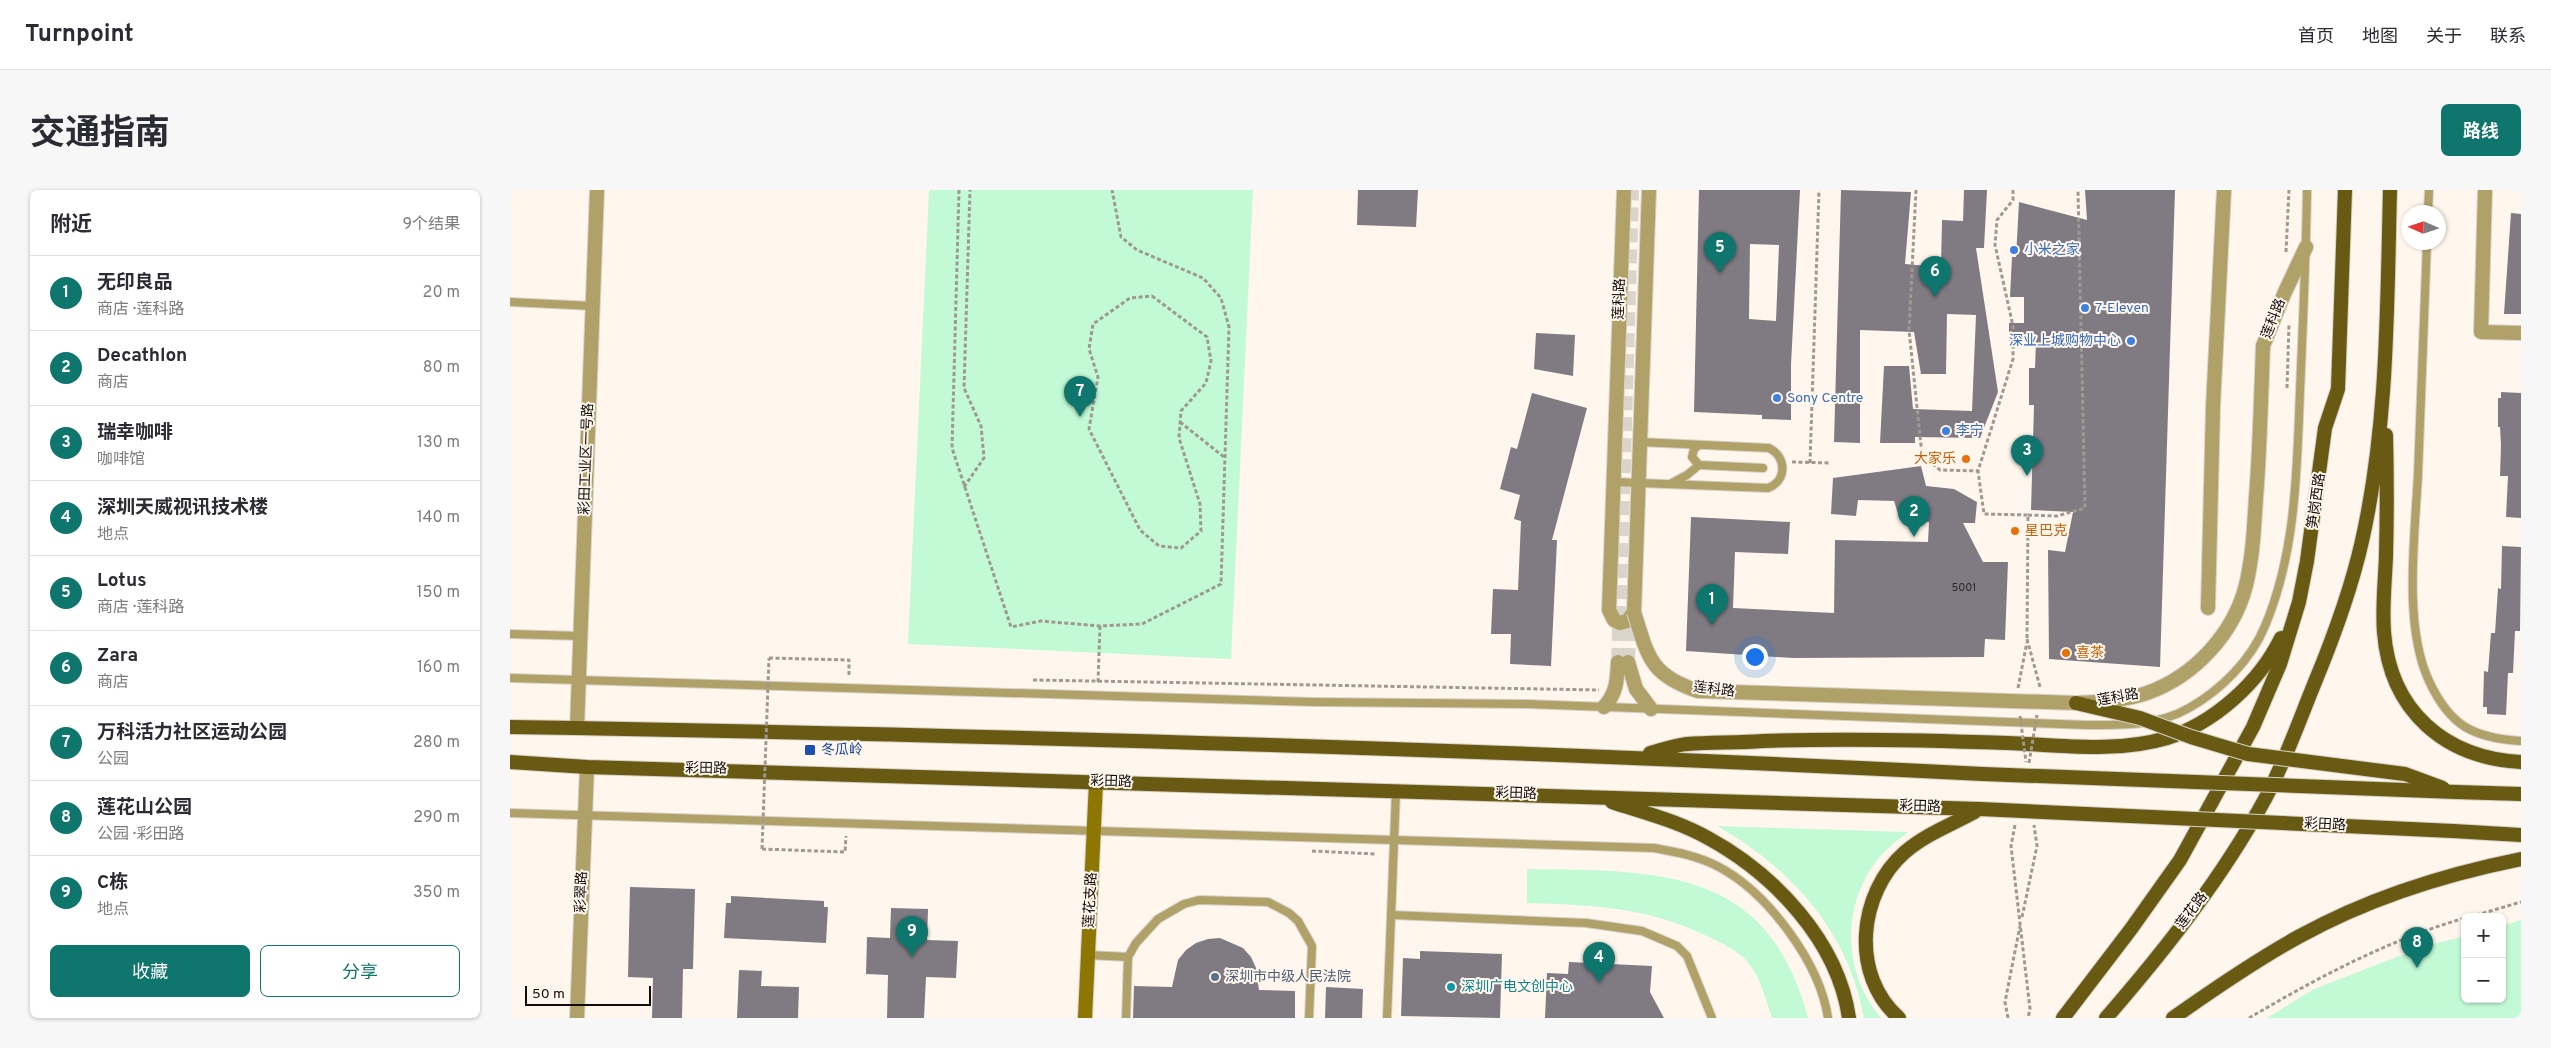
<!DOCTYPE html>
<html lang="zh">
<meta charset="utf-8">
<style>
:root{--surface:#fff;--page:#f7f7f7;--text:#2b2b33;--muted:#7c7c81;--line:#e1e1e2;--accent:#0f766e}
body{margin:0;font-family:Overpass,"Noto Sans SC",sans-serif;background:var(--page);color:var(--text)}
.controls{position:absolute;right:15px;bottom:15px;display:grid;overflow:hidden;border-radius:8px;box-shadow:0 1px 4px #0004}
.controls button{width:45px;height:45px;display:grid;place-items:center;padding:0;border:0;border-bottom:1px solid var(--line);background:var(--surface);color:var(--text);font:25px sans-serif}
.compass{position:absolute;left:1891px;top:15px;width:45px;height:45px;border-radius:50%;background:var(--surface);box-shadow:0 1px 4px #0004;rotate:273deg}
.scale{position:absolute;left:15px;bottom:12px;width:126px;box-sizing:border-box;padding-left:5px;border:2px solid #0f0c09;border-top:0;font-size:14px;line-height:18px;white-space:nowrap;color:#0f0c09;-webkit-text-stroke:4px #fff7ed;paint-order:stroke}
.you{position:absolute;left:1244px;top:466px;width:18px;height:18px;margin:-12px;border:4px solid #fff;border-radius:50%;background:#1a73e8;box-shadow:0 0 0 8px #1a73e833}
.badge{display:grid;place-items:center;width:32px;height:32px;border-radius:50%;background:var(--accent);color:#fff;font-size:16px;font-weight:700}
.pin{position:absolute;translate:-50% -41px;filter:drop-shadow(0 1px 2px #0008)}
.pin::after{content:'';position:absolute;top:26px;width:18px;height:15px;background:inherit;clip-path:polygon(0 0,100% 0,50% 100%)}
.list{margin:0;padding:0;list-style:none}
h2{display:flex;justify-content:space-between;align-items:center;height:65px;margin:0;padding:0 20px;font-size:21px}
h2 small{font-size:16px;font-weight:400;color:var(--muted)}
.list li{display:grid;grid-template-columns:32px 1fr auto;gap:15px;align-items:center;box-sizing:border-box;height:75px;padding:0 20px;border-top:1px solid var(--line)}
.list b{display:block;font-size:19px;white-space:nowrap}
.list p{margin:0;font-size:16px;white-space:nowrap;color:var(--muted)}
.list em{font-size:16px;font-style:normal;color:var(--muted)}
.actions{display:flex;gap:10px;padding:15px 20px}
.actions a{flex:1;padding:11px 0;border:1px solid var(--accent);border-radius:8px;text-align:center;font-size:18px;color:var(--accent)}
.actions .main{background:var(--accent);color:#fff}
.map{position:relative;flex:none;width:2011px;height:828px;overflow:hidden;border-radius:8px}
header{display:flex;align-items:center;gap:30px;box-sizing:border-box;height:70px;padding:0 25px;background:var(--surface);border-bottom:1px solid var(--line)}
header strong{font-size:24px}
nav{display:flex;gap:28px;margin-inline-start:auto;font-size:18px}
.intro{display:flex;align-items:center;justify-content:space-between;box-sizing:border-box;height:120px;padding:0 30px}
h1{margin:0;font-size:35px}
.button{padding:12px 22px;border-radius:8px;background:var(--accent);color:#fff;font-size:18px;font-weight:700}
main{display:flex;gap:30px;padding:0 30px}
aside{flex:1;background:var(--surface);border-radius:8px;box-shadow:0 1px 4px #0004}
.map>svg:first-child{display:block}
.green{fill:#c2fad6}
.building{fill:#807a83;fill-rule:evenodd}
.lines{fill:none;stroke-linecap:round;stroke-linejoin:round}
.minor-tunnel{stroke:#dbd4cb;stroke-width:14;stroke-dasharray:14 7;stroke-linecap:butt}
.service-casing{stroke:#d9d1c9;stroke-width:10}
.minor-casing{stroke:#d9d1c9;stroke-width:16}
.secondary-casing{stroke:#d9d1c9;stroke-width:16}
.primary-casing{stroke:#d9d1c9;stroke-width:16}
.path{stroke:#9f9992;stroke-width:3;stroke-dasharray:4 2.5;stroke-linecap:butt}
.service{stroke:#b0a169;stroke-width:8}
.minor{stroke:#b0a169;stroke-width:14}
.secondary{stroke:#8d7601;stroke-width:14}
.primary{stroke:#695a13;stroke-width:14}
.minor-bridge-casing{stroke:#d9d1c9;stroke-width:16;stroke-linecap:butt}
.primary-bridge-casing{stroke:#d9d1c9;stroke-width:16;stroke-linecap:butt}
.path-bridge{stroke:#9f9992;stroke-width:3;stroke-dasharray:4 2.5;stroke-linecap:butt}
.minor-bridge{stroke:#b0a169;stroke-width:14}
.primary-bridge{stroke:#695a13;stroke-width:14}
.shop-dot{fill:#3f7fe0;stroke:#fff7ed;stroke-width:2}
.food-dot{fill:#e8710a;stroke:#fff7ed;stroke-width:2}
.transit-dot{fill:#1a4fb4;stroke:#fff7ed;stroke-width:2}
.service-dot{fill:#5c6f8a;stroke:#fff7ed;stroke-width:2}
.culture-dot{fill:#0f9aa8;stroke:#fff7ed;stroke-width:2}
.labels{text-anchor:middle;dominant-baseline:central;stroke-width:4;stroke-linejoin:round;paint-order:stroke}
.number-label{font-size:11px;fill:#2b2828}
.shop-label{font-size:14px;fill:#366cbe;stroke:#fff7ed;text-anchor:start}
.street-label{font-size:14px;fill:#0f0c09;stroke:#fff7ed}
.food-label{font-size:14px;fill:#c56008;stroke:#fff7ed;text-anchor:start}
.transit-label{font-size:14px;fill:#164399;stroke:#fff7ed;text-anchor:start}
.service-label{font-size:14px;fill:#4e5e75;stroke:#fff7ed;text-anchor:start}
.culture-label{font-size:14px;fill:#0d838f;stroke:#fff7ed;text-anchor:start}
</style>
<header>
<strong>Turnpoint</strong>
<nav><a>首页</a><a>地图</a><a>关于</a><a>联系</a></nav>
</header>
<div class="intro"><h1>交通指南</h1><a class="button">路线</a></div>
<main>
<aside>
<h2>附近<small>9个结果</small></h2>
<ul class="list">
<li><span class="badge">1</span><div><b>无印良品</b><p>商店 · 莲科路</p></div><em>20 m</em></li>
<li><span class="badge">2</span><div><b>Decathlon</b><p>商店</p></div><em>80 m</em></li>
<li><span class="badge">3</span><div><b>瑞幸咖啡</b><p>咖啡馆</p></div><em>130 m</em></li>
<li><span class="badge">4</span><div><b>深圳天威视讯技术楼</b><p>地点</p></div><em>140 m</em></li>
<li><span class="badge">5</span><div><b>Lotus</b><p>商店 · 莲科路</p></div><em>150 m</em></li>
<li><span class="badge">6</span><div><b>Zara</b><p>商店</p></div><em>160 m</em></li>
<li><span class="badge">7</span><div><b>万科活力社区运动公园</b><p>公园</p></div><em>280 m</em></li>
<li><span class="badge">8</span><div><b>莲花山公园</b><p>公园 · 彩田路</p></div><em>290 m</em></li>
<li><span class="badge">9</span><div><b>C栋</b><p>地点</p></div><em>350 m</em></li>
</ul>
<div class="actions"><a class="main">收藏</a><a>分享</a></div>
</aside>
<div class="map">
<svg width="2011" height="828" viewBox="0 0 2011 828">
<rect width="100%" height="100%" fill="#fff7ed"/>
<g class="green">
<polygon points="419,0 743,0 721,469 398,454"/>
<path d="M1207 636 1398 642C1385 652 1371 663 1362 677 1331 724 1335 785 1371 828H1354C1338 741 1282 679 1207 636Z"/>
<path d="M1017 679C1149 681 1258 676 1298 828H1262C1256 811 1251 789 1240 775 1231 762 1213 754 1199 747 1138 717 1083 715 1017 713Z"/>
<polygon points="2011,730 2011,828 1757,828 1804,799 1915,756 1955,746 1955,809 1992,809 1992,736"/>
</g>
<g class="building">
<polygon points="848,0 908,0 906,37 847,35"/>
<path d="M1189 0H1290L1281 175V230L1252 229V225L1184 222ZM1240 54 1269 55 1266 131 1239 129Z"/>
<polygon points="1331,0 1401,2 1395,74 1431,77 1432,30 1453,31 1454,0 1477,0 1474,58 1466,58 1488,202 1470,248 1405,247 1405,253 1370,253 1374,176 1399,176 1403,219 1462,221 1466,125 1437,124 1436,184 1411,184 1404,142 1350,140 1350,253 1324,252"/>
<polygon points="1575,0 1665,0 1650,477 1539,469 1538,360 1555,362 1563,322 1521,320 1524,215 1519,215 1519,178 1525,178 1526,152 1499,151 1499,133 1514,133 1514,107 1500,107 1502,67 1506,67 1509,12 1577,30"/>
<polygon points="2001,23 2011,24 2011,124 1994,124"/>
<polygon points="1026,143 1065,145 1063,186 1024,179"/>
<polygon points="1991,202 2011,203 2011,328 1996,327 1998,286 1990,286 1991,255 1990,237 1988,237 1988,208 1991,208"/>
<polygon points="1022,203 1077,218 1042,350 1047,350 1041,476 1000,474 1001,444 981,444 983,399 1008,400 1011,331 1004,329 1010,305 990,299 1001,257 1007,259"/>
<polygon points="1411,276 1416,296 1444,299 1467,312 1465,333 1453,333 1473,372 1498,372 1495,450 1475,449 1474,467 1283,468 1176,461 1181,327 1280,332 1278,364 1225,362 1223,418 1324,423 1325,350 1418,352 1419,332 1390,330 1384,311 1348,310 1346,326 1321,324 1323,288"/>
<polygon points="1992,356 2011,357 2010,441 2005,441 2003,483 1998,483 1996,525 1977,524 1977,517 1973,517 1974,481 1978,482 1981,443 1985,443 1988,398 1991,399"/>
<polygon points="120,697 185,699 183,779 173,779 172,828 142,828 143,788 118,787"/>
<polygon points="221,706 314,711 314,717 318,717 316,753 214,748 216,713 221,713"/>
<polygon points="381,718 418,719 417,750 448,751 446,788 416,787 414,828 377,828 378,785 356,784 357,747 380,748"/>
<polygon points="710,748 733,758 741,767 746,778 749,800 785,801 785,828 623,828 624,796 662,797 668,770 676,760 686,753 698,749"/>
<polygon points="910,761 992,764 990,828 891,826 893,768 910,769"/>
<polygon points="1059,772 1142,776 1140,802 1154,828 1035,828 1037,783 1058,784"/>
<polygon points="229,780 252,781 251,796 289,797 288,828 227,828"/>
<polygon points="816,797 853,799 852,828 815,828"/>
</g>
<g class="lines">
<g class="minor-tunnel">
<polyline points="1108,472 1122,0"/>
<polyline points="1118,472 1120,420"/>
</g>
<defs>
<g id="service">
<polyline points="1918,22 1919,0"/>
<path d="M1917 52C1914 130 1911 207 1908 284 1905 345 1893 436 1919 491 1940 536 1963 548 2011 551"/>
<polyline points="0,112 83,116"/>
<polyline points="1189,255 1184,259 1182,267 1189,275 1253,278"/>
<path d="M1104 292 1258 298C1277 291 1277 267 1259 258L1130 252"/>
<polyline points="1162,293 1177,285 1189,275"/>
<polyline points="0,444 70,446"/>
<path d="M0 488 805 512 1017 514 1576 535C1611 535 1648 536 1679 518 1711 500 1741 470 1755 436 1786 363 1787 279 1790 201 1793 134 1796 67 1797 0"/>
<path d="M0 623 1144 658C1166 662 1189 666 1209 677 1258 703 1310 773 1318 828"/>
<polyline points="881,725 1076,733 1132,741 1167,756 1177,766 1202,828"/>
<polyline points="578,765 618,767"/>
<polyline points="616,828 618,767 626,753 648,729 674,714 689,710 758,712 779,723 788,731 802,756 799,828"/>
<polyline points="877,828 886,601"/>
</g>
<g id="minor">
<polyline points="1114,0 1099,420 1104,430 1110,433 1117,431 1124,422 1139,0"/>
<polyline points="1975,0 1971,142 2011,143"/>
<polyline points="1753,156 1774,104 1796,57"/>
<polyline points="1698,418 1703,217 1714,0"/>
<polyline points="1118,472 1126,499 1141,519"/>
<path d="M1094 517C1107 503 1107 490 1108 472"/>
<polyline points="67,538 87,0"/>
<polyline points="67,828 77,577"/>
</g>
<polyline id="secondary" points="575,828 586,592"/>
<g id="primary">
<path d="M1876 245C1877 285 1877 326 1876 366 1875 391 1872 418 1874 442 1880 521 1935 568 2011 572"/>
<path d="M0 537C491 545 982 559 1473 584"/>
<path d="M1140 563C1152 560 1165 555 1177 554 1202 552 1227 553 1253 551 1335 548 1416 550 1498 553 1550 555 1607 563 1657 548 1704 533 1749 493 1771 448"/>
<polyline points="0,572 77,577 1470,619"/>
<polyline points="1946,602 2011,604"/>
<path d="M1102 612C1135 623 1168 631 1198 648 1264 684 1328 751 1339 828"/>
<polyline points="1943,641 2011,645"/>
<path d="M1389 828C1340 785 1348 703 1395 662 1417 643 1444 634 1468 620"/>
<polyline points="1553,828 1621,739 1670,670 1743,537 1770,474 1789,412 1797,371 1815,238 1828,199 1835,0"/>
<path d="M1596 828C1655 760 1712 688 1755 609 1775 572 1789 531 1805 492 1824 446 1841 400 1852 351 1878 236 1877 117 1880 0"/>
<path d="M1663 828C1704 799 1746 770 1790 746 1857 709 1936 684 2011 669"/>
</g>
</defs>
<use href="#service" class="service-casing"/>
<use href="#minor" class="minor-casing"/>
<use href="#secondary" class="secondary-casing"/>
<use href="#primary" class="primary-casing"/>
<g class="path">
<polyline points="449,0 442,258 501,437 531,431 590,436 632,434 711,394 719,137 711,108 693,88 627,60 611,47 602,0"/>
<polyline points="1406,0 1399,140 1412,265 1430,280 1468,281"/>
<polyline points="1503,0 1503,10 1487,30 1485,55 1503,136 1503,169 1468,281 1474,324 1518,325 1517,449"/>
<polyline points="1776,62 1779,0"/>
<polygon points="642,106 697,147 701,171 696,193 671,221 669,248 690,314 691,341 671,358 649,356 630,340 579,239 588,187 579,159 583,134 620,108"/>
<polyline points="1777,198 1779,134"/>
<polyline points="670,232 714,267"/>
<polyline points="1282,272 1321,273"/>
<polyline points="1300,273 1309,0"/>
<polyline points="454,297 474,268 471,236 454,198 460,0"/>
<polyline points="1518,325 1547,326 1575,318 1568,0"/>
<polyline points="259,468 339,470 339,485"/>
<polyline points="523,490 1089,500"/>
<polyline points="588,492 590,436"/>
<polyline points="252,659 335,662 336,646"/>
<polyline points="802,661 866,664"/>
<polyline points="1960,727 2011,712"/>
<path d="M1739 828C1807 788 1878 750 1955 728"/>
</g>
<use href="#service" class="service"/>
<use href="#minor" class="minor"/>
<use href="#secondary" class="secondary"/>
<use href="#primary" class="primary"/>
<defs>
<path id="minor-bridge" d="M1124 422C1138 467 1140 485 1188 501L1566 513C1590 512 1614 511 1637 503 1685 486 1724 443 1736 395 1743 366 1744 337 1746 308 1750 257 1751 207 1753 156"/>
<g id="primary-bridge">
<polyline points="1566,513 1630,528 1681,547 1738,564 1895,584 1933,598"/>
<polyline points="1473,584 1946,602"/>
<polyline points="1470,619 1943,641"/>
</g>
</defs>
<use href="#minor-bridge" class="minor-bridge-casing"/>
<use href="#primary-bridge" class="primary-bridge-casing"/>
<g class="path-bridge">
<polyline points="1517,449 1530,497"/>
<polyline points="1508,498 1517,452"/>
<polyline points="1510,526 1516,572"/>
<polyline points="1519,573 1527,525"/>
<polyline points="1505,635 1501,656 1520,819 1518,828"/>
<polyline points="252,659 259,468"/>
<polyline points="1512,727 1527,656 1524,635"/>
<polyline points="1498,828 1495,812 1510,736"/>
</g>
<use href="#minor-bridge" class="minor-bridge"/>
<use href="#primary-bridge" class="primary-bridge"/>
</g>
<g class="shop-dot">
<circle cx="1504" cy="60" r="5"/>
<circle cx="1575" cy="118" r="5"/>
<circle cx="1621" cy="151" r="5"/>
<circle cx="1267" cy="208" r="5"/>
<circle cx="1436" cy="241" r="5"/>
</g>
<g class="food-dot">
<circle cx="1456" cy="269" r="5"/>
<circle cx="1505" cy="341" r="5"/>
<circle cx="1556" cy="463" r="5"/>
</g>
<rect class="transit-dot" x="294" y="554" width="12" height="12" rx="2.5"/>
<circle class="service-dot" cx="705" cy="787" r="5"/>
<circle class="culture-dot" cx="941" cy="797" r="5"/>
<g class="labels">
<g class="number-label">
<text x="1454" y="398">5001</text>
</g>
<g class="shop-label">
<text x="1514" y="60">小米之家</text>
<text x="1585" y="118">7-Eleven</text>
<text x="1611" y="151" text-anchor="end">深业上城购物中心</text>
<text x="1277" y="208">Sony Centre</text>
<text x="1446" y="241">李宁</text>
</g>
<g class="street-label">
<text transform="translate(1110 109) rotate(-88)">莲科路</text>
<text transform="translate(1764 129) rotate(-68)">莲科路</text>
<text transform="translate(77 269) rotate(-88)">彩田工业区一号路</text>
<text transform="translate(1807 311) rotate(-82)">笋岗西路</text>
<text transform="translate(1204 500) rotate(7)">莲科路</text>
<text transform="translate(1608 508) rotate(-10)">莲科路</text>
<text transform="translate(196 579) rotate(1)">彩田路</text>
<text transform="translate(601 592) rotate(2)">彩田路</text>
<text transform="translate(1006 604) rotate(2)">彩田路</text>
<text transform="translate(1410 617) rotate(2)">彩田路</text>
<text transform="translate(1815 635) rotate(3)">彩田路</text>
<text transform="translate(72 702) rotate(-88)">彩翠路</text>
<text transform="translate(581 710) rotate(-87)">莲花支路</text>
<text transform="translate(1682 721) rotate(-53)">莲花路</text>
</g>
<g class="food-label">
<text x="1446" y="269" text-anchor="end">大家乐</text>
<text x="1515" y="341">星巴克</text>
<text x="1566" y="463">喜茶</text>
</g>
<g class="transit-label">
<text x="311" y="560">冬瓜岭</text>
</g>
<g class="service-label">
<text x="715" y="787">深圳市中级人民法院</text>
</g>
<g class="culture-label">
<text x="951" y="797">深圳广电文创中心</text>
</g>
</g>
</svg>
<div class="controls">
<button>+</button>
<button>−</button>
</div>
<svg class="compass" viewBox="-18 -18 36 36"><path d="M0-13l5 13h-10z" fill="#e53935"/><path d="M0 13l5-13h-10z" fill="#7c7c81"/></svg>
<div class="scale">50 m</div>
<div class="you"></div>
<div class="pin badge" style="left:1202px;top:435px">1</div>
<div class="pin badge" style="left:1404px;top:347px">2</div>
<div class="pin badge" style="left:1517px;top:286px">3</div>
<div class="pin badge" style="left:1089px;top:793px">4</div>
<div class="pin badge" style="left:1210px;top:83px">5</div>
<div class="pin badge" style="left:1425px;top:107px">6</div>
<div class="pin badge" style="left:570px;top:227px">7</div>
<div class="pin badge" style="left:1907px;top:778px">8</div>
<div class="pin badge" style="left:402px;top:767px">9</div>
</div>
</main>
